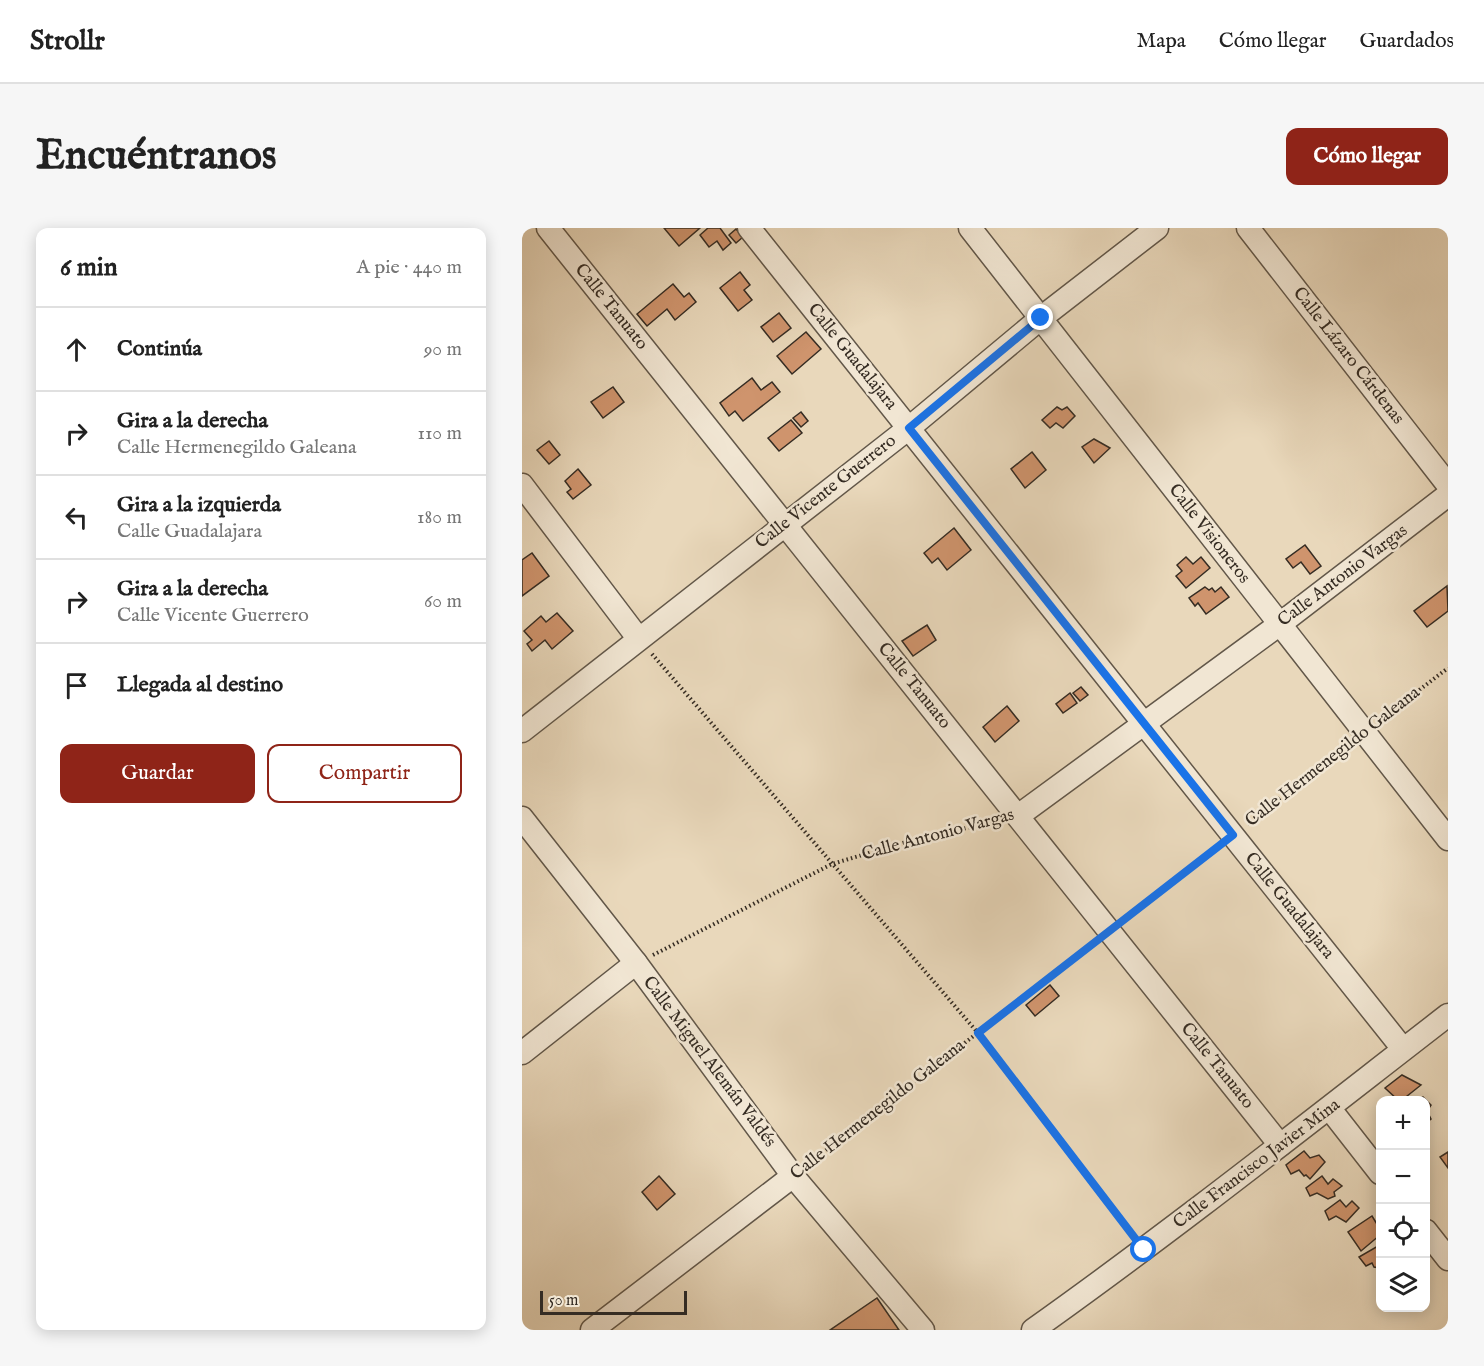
<!DOCTYPE html>
<html lang="es">
<meta charset="utf-8">
<style>
:root{--surface:#fff;--page:#f6f6f6;--text:#222;--muted:#767676;--line:#e0e0e0;--accent:#8f2418}
body{margin:0;font-family:"IM FELL English",serif;background:var(--page);color:var(--text)}
.controls{position:absolute;right:18px;bottom:18px;display:grid;overflow:hidden;border-radius:12px;box-shadow:0 3px 15px #0003}
.controls button{width:54px;height:54px;display:grid;place-items:center;padding:0;border:0;border-bottom:2px solid var(--line);background:var(--surface);color:var(--text);font:30px sans-serif}
.scale{position:absolute;left:18px;bottom:15px;width:147px;box-sizing:border-box;padding-left:6px;border:3px solid #352c23;border-top:0;font-size:16px;line-height:21px;white-space:nowrap;color:#352c23;-webkit-text-stroke:4px #f1e6d3;paint-order:stroke}
.stop{position:absolute;width:18px;height:18px;margin:-14px;border:4px solid #1a73e8;border-radius:50%;background:#fff}
.stop.end{background:#1a73e8;border-color:#fff;box-shadow:0 2px 6px #0008}
.list{margin:0;padding:0;list-style:none}
h2{display:flex;justify-content:space-between;align-items:center;height:78px;margin:0;padding:0 24px;font-size:26px}
h2 small{font-size:20px;font-weight:400;color:var(--muted)}
.list li{display:grid;grid-template-columns:39px 1fr auto;gap:18px;align-items:center;box-sizing:border-box;height:84px;padding:0 24px;border-top:2px solid var(--line)}
.list b{display:block;font-size:22px;white-space:nowrap}
.list p{margin:0;font-size:20px;white-space:nowrap;color:var(--muted)}
.list em{font-size:20px;font-style:normal;color:var(--muted)}
.actions{display:flex;gap:12px;padding:18px 24px}
.actions a{flex:1;padding:14px 0;border:2px solid var(--accent);border-radius:12px;text-align:center;font-size:21px;color:var(--accent)}
.actions .main{background:var(--accent);color:#fff}
.icon{flex:none;width:33px;height:33px;fill:none;stroke:currentColor;stroke-width:2;stroke-linecap:round;stroke-linejoin:round}
.map{position:relative;flex:none;width:926px;height:1102px;overflow:hidden;border-radius:12px}
header{display:flex;align-items:center;gap:36px;box-sizing:border-box;height:84px;padding:0 30px;background:var(--surface);border-bottom:2px solid var(--line)}
header strong{font-size:28px}
nav{display:flex;gap:33px;margin-inline-start:auto;font-size:21px}
.intro{display:flex;align-items:center;justify-content:space-between;box-sizing:border-box;height:144px;padding:0 36px}
h1{margin:0;font-size:42px}
.button{padding:15px 27px;border-radius:12px;background:var(--accent);color:#fff;font-size:21px;font-weight:700}
main{display:flex;gap:36px;padding:0 36px}
aside{flex:1;background:var(--surface);border-radius:12px;box-shadow:0 3px 15px #0003}
.map>svg:first-child{display:block}
.building{fill:#cf946d;stroke:#352c23;stroke-width:1.5}
.lines{fill:none;stroke-linecap:round;stroke-linejoin:round}
.minor-casing{stroke:#625749;stroke-width:25}
.path{stroke:#352c23;stroke-width:4;stroke-dasharray:1.5 3;stroke-linecap:butt}
.minor{stroke:#f1e6d3;stroke-width:22}
.route{stroke:#1a73e8;stroke-width:8}
.labels{text-anchor:middle;dominant-baseline:central;stroke-width:5;stroke-linejoin:round;paint-order:stroke}
.street-label{font-size:18px;fill:#352c23;stroke:#f1e6d3}
</style>
<header>
<strong>Strollr</strong>
<nav><a>Mapa</a><a>Cómo llegar</a><a>Guardados</a></nav>
</header>
<div class="intro"><h1>Encuéntranos</h1><a class="button">Cómo llegar</a></div>
<main>
<aside>
<h2>6 min<small>A pie · 440 m</small></h2>
<ul class="list">
<li><svg class="icon" aria-label="ahead" viewBox="0 0 24 24"><path d="M12 20V5M6 11l6-6 6 6"/></svg><div><b>Continúa</b></div><em>90 m</em></li>
<li><svg class="icon" aria-label="right" viewBox="0 0 24 24"><path d="M7 20v-9h11M14 6l5 5-5 5"/></svg><div><b>Gira a la derecha</b><p>Calle Hermenegildo Galeana</p></div><em>110 m</em></li>
<li><svg class="icon" aria-label="left" viewBox="0 0 24 24"><path d="M17 20v-9H6M10 6l-5 5 5 5"/></svg><div><b>Gira a la izquierda</b><p>Calle Guadalajara</p></div><em>180 m</em></li>
<li><svg class="icon" aria-label="right" viewBox="0 0 24 24"><path d="M7 20v-9h11M14 6l5 5-5 5"/></svg><div><b>Gira a la derecha</b><p>Calle Vicente Guerrero</p></div><em>60 m</em></li>
<li><svg class="icon" aria-label="arrive" viewBox="0 0 24 24"><path d="M6 21V4h12l-3 4 3 4H6"/></svg><div><b>Llegada al destino</b></div></li>
</ul>
<div class="actions"><a class="main">Guardar</a><a>Compartir</a></div>
</aside>
<div class="map">
<svg width="926" height="1102" viewBox="0 0 926 1102">
<rect width="100%" height="100%" fill="#e9d8bb"/>
<filter id="stains"><feTurbulence type="fractalNoise" baseFrequency=".00333" numOctaves="4"/><feColorMatrix values="0 0 0 0 .2 0 0 0 0 .09 0 0 0 0 .02 0 0 0 .5 -.17"/></filter>
<radialGradient id="worn" r=".72"><stop offset=".6" stop-color="#630" stop-opacity="0"/><stop offset="1" stop-color="#630" stop-opacity=".3"/></radialGradient>
<g class="building">
<polygon points="142,0 178,0 157,18"/>
<polygon points="186,0 198,0 209,15 201,22 195,13 187,19 178,7"/>
<polygon points="214,1 221,9 214,15 207,7"/>
<polygon points="218,44 228,57 222,62 230,72 216,83 198,60"/>
<polygon points="151,56 162,69 167,65 174,74 153,92 145,81 125,98 115,86"/>
<polygon points="257,85 269,100 251,114 239,99"/>
<polygon points="284,104 299,121 270,146 255,128"/>
<polygon points="230,150 239,162 250,154 258,164 221,193 213,183 207,188 198,175"/>
<polygon points="91,159 102,174 81,190 69,174"/>
<polygon points="535,179 540,182 545,179 553,188 541,200 534,195 528,200 520,192"/>
<polygon points="279,184 286,193 279,199 271,190"/>
<polygon points="269,192 280,205 257,223 246,210"/>
<polygon points="572,211 588,220 572,235 560,219"/>
<polygon points="27,213 38,227 27,236 15,222"/>
<polygon points="510,224 524,242 503,260 489,241"/>
<polygon points="56,241 69,257 51,271 45,264 49,261 43,253"/>
<polygon points="432,300 449,322 425,342 416,330 410,335 402,325"/>
<polygon points="783,317 799,338 788,346 779,334 771,340 764,331"/>
<polygon points="10,325 27,348 0,368 0,332"/>
<polygon points="664,329 671,336 679,329 688,340 664,360 654,348 660,343 655,337"/>
<polygon points="925,358 926,383 905,399 892,383"/>
<polygon points="683,359 687,362 690,360 693,364 699,359 707,369 684,386 676,375 673,378 667,370"/>
<polygon points="35,385 51,403 30,421 23,412 10,423 5,416 10,412 2,403 19,388 24,394"/>
<polygon points="405,397 414,412 391,428 380,413"/>
<polygon points="559,459 566,467 558,473 551,465"/>
<polygon points="548,465 555,475 541,485 534,476"/>
<polygon points="485,478 497,493 473,514 461,499"/>
<polygon points="528,757 537,768 513,788 504,777"/>
<polygon points="880,847 899,857 880,872 876,872 863,860"/>
<polygon points="901,869 909,877 905,883 909,891 904,895 904,872 896,872"/>
<polygon points="782,923 788,930 797,927 803,934 788,951 784,947 782,948 777,942 769,946 764,937"/>
<polygon points="926,924 926,940 918,929"/>
<polygon points="137,948 153,966 135,982 120,964"/>
<polygon points="800,948 806,956 811,951 820,958 812,964 813,968 806,971 795,965 788,968 784,960"/>
<polygon points="818,972 824,979 830,973 837,980 824,994 814,988 807,992 803,983"/>
<polygon points="850,988 858,1001 858,1007 839,1023 826,1004"/>
<polygon points="856,1018 858,1040 852,1039 850,1035 844,1038 837,1029"/>
<polygon points="355,1070 377,1102 308,1102"/>
</g>
<g class="lines">
<defs>
<g id="minor">
<polyline points="26,0 758,917"/>
<polyline points="227,0 881,821"/>
<polyline points="448,0 926,611"/>
<polyline points="726,0 926,257"/>
<polyline points="0,257 116,410"/>
<polyline points="0,503 387,200 519,90 635,0"/>
<polyline points="496,588 758,396 926,267"/>
<polyline points="0,590 114,735 271,948 401,1102"/>
<polyline points="0,825 114,735"/>
<polyline points="808,881 858,945"/>
<polyline points="904,1003 926,1031"/>
<polyline points="70,1102 271,948"/>
<path d="M511 1102C653 1001 789 893 926 787"/>
</g>
</defs>
<use href="#minor" class="minor-casing"/>
<g class="path">
<polyline points="130,426 456,805 609,1005"/>
<polyline points="858,492 926,440"/>
<polyline points="725,596 828,515"/>
<polyline points="602,692 695,619"/>
<polyline points="131,727 310,636 384,614 475,593"/>
<polyline points="286,936 572,715"/>
</g>
<use href="#minor" class="minor"/>
</g>
<g class="lines">
<polyline class="route" points="519,90 387,200 711,607 456,805 622,1022"/>
</g>
<g class="labels">
<g class="street-label">
<text transform="translate(89 79) rotate(51)">Calle Tanuato</text>
<text transform="translate(826 128) rotate(52)">Calle Lázaro Cárdenas</text>
<text transform="translate(330 129) rotate(51)">Calle Guadalajara</text>
<text transform="translate(304 264) rotate(-38)">Calle Vicente Guerrero</text>
<text transform="translate(687 306) rotate(52)">Calle Visioneros</text>
<text transform="translate(821 348) rotate(-37)">Calle Antonio Vargas</text>
<text transform="translate(392 458) rotate(51)">Calle Tanuato</text>
<text transform="translate(811 529) rotate(-38)">Calle Hermenegildo Galeana</text>
<text transform="translate(416 607) rotate(-15)">Calle Antonio Vargas</text>
<text transform="translate(767 678) rotate(51)">Calle Guadalajara</text>
<text transform="translate(187 834) rotate(53)">Calle Miguel Alemán Valdés</text>
<text transform="translate(695 838) rotate(51)">Calle Tanuato</text>
<text transform="translate(356 882) rotate(-38)">Calle Hermenegildo Galeana</text>
<text transform="translate(735 936) rotate(-37)">Calle Francisco Javier Mina</text>
</g>
</g>
<rect width="100%" height="100%" filter="url(#stains)"/>
<rect width="100%" height="100%" fill="url(#worn)"/>
</svg>
<div class="controls">
<button>+</button>
<button>−</button>
<button><svg class="icon" aria-label="locate" viewBox="0 0 24 24"><circle cx="12" cy="12" r="6"/><path d="M12 2v4M12 18v4M2 12h4M18 12h4"/></svg></button>
<button><svg class="icon" aria-label="layers" viewBox="0 0 24 24"><path d="M12 4l9 5-9 5-9-5zM3 14l9 5 9-5"/></svg></button>
</div>
<div class="scale">50 m</div>
<div class="stop" style="left:622px;top:1022px"></div>
<div class="stop end" style="left:519px;top:90px"></div>
</div>
</main>
